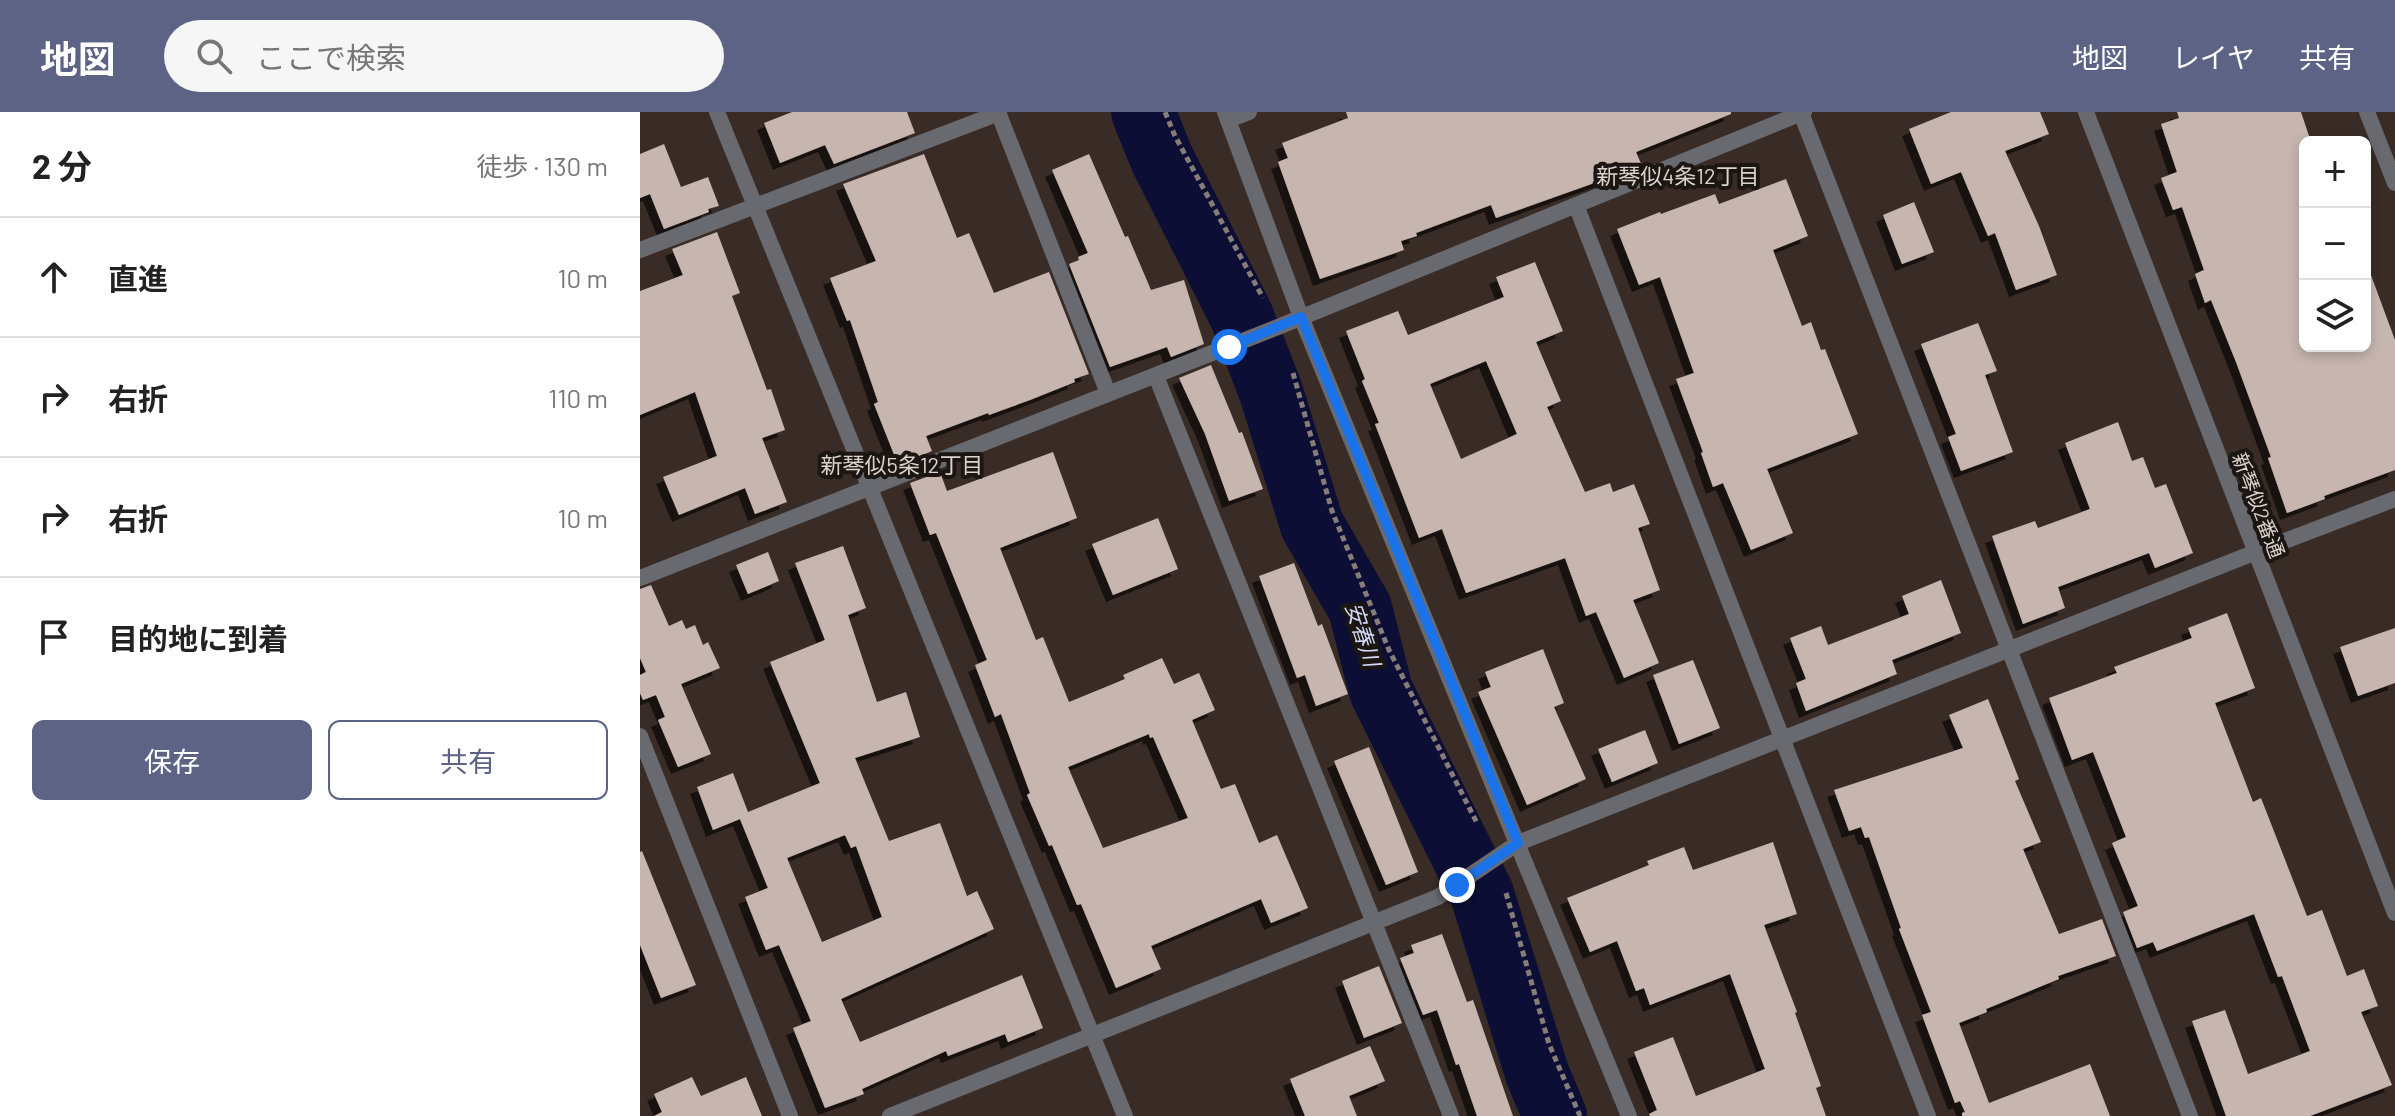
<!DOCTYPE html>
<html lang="ja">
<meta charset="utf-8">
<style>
:root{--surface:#fff;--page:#f6f6f6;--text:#222;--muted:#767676;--line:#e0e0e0;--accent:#5c6385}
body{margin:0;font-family:Barlow,"Noto Sans JP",sans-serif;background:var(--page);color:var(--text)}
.controls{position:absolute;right:24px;top:24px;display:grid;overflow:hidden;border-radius:12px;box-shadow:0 4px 12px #0003}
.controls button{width:72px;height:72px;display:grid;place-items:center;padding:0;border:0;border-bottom:2px solid var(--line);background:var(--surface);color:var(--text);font:40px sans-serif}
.stop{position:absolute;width:24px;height:24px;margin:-18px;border:6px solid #1a73e8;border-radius:50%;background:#fff}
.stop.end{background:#1a73e8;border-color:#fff;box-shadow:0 2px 8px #0008}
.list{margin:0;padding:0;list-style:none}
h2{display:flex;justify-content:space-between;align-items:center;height:104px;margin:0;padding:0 32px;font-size:34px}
h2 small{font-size:26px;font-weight:400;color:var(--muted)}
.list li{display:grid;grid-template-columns:52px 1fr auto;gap:24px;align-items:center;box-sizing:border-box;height:120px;padding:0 32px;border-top:2px solid var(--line)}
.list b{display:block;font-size:30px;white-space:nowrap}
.list em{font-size:26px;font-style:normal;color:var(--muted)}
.actions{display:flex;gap:16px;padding:24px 32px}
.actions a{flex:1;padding:18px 0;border:2px solid var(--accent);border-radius:12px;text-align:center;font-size:28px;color:var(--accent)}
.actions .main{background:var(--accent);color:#fff}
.icon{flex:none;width:44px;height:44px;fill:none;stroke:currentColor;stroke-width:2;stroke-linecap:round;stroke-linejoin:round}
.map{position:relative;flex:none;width:1755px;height:1004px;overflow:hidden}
header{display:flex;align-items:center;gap:48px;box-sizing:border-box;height:112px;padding:0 40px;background:var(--accent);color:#fff}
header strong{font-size:38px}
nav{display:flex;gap:44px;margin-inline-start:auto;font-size:28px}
.search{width:560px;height:72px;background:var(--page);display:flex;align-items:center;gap:20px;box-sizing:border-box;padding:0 28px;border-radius:44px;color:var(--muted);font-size:30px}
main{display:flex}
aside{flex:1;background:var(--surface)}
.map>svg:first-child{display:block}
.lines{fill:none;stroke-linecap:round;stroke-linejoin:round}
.river{stroke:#0c0e36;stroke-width:64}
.building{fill:#c7b6af;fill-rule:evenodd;filter:url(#shadow)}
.path{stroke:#877d78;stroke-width:5;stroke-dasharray:6 4;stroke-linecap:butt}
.street{stroke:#696a70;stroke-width:16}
.route{stroke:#1a73e8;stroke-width:10}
.labels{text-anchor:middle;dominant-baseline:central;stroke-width:8;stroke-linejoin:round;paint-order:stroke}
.street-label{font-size:20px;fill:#dad2ce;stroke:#1c1613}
.neighbourhood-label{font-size:22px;fill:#dad2ce;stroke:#1c1613}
.water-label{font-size:22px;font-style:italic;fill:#d1d8f7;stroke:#1c1613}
</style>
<header>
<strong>地図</strong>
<div class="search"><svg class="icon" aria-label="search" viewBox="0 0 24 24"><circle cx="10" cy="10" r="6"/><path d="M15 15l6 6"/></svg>ここで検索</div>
<nav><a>地図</a><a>レイヤ</a><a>共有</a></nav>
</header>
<main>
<aside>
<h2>2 分<small>徒歩 · 130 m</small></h2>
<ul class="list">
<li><svg class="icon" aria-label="ahead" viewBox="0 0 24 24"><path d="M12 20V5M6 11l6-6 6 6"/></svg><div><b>直進</b></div><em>10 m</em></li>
<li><svg class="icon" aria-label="right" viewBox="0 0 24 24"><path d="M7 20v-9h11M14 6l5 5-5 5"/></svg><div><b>右折</b></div><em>110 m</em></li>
<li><svg class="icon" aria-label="right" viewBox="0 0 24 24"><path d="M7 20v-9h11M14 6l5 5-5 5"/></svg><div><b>右折</b></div><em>10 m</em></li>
<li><svg class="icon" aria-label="arrive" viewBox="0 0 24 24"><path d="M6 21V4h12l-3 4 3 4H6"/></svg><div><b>目的地に到着</b></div></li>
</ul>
<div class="actions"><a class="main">保存</a><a>共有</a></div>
</aside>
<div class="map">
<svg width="1755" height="1004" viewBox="0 0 1755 1004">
<defs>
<filter id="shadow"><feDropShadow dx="-7" dy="7" stdDeviation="0" flood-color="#0009"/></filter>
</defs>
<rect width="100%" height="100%" fill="#392c26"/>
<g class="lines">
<polyline class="river" points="503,0 522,47 602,205 631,280 672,413 720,496 741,579 842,782 897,961 915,1004"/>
</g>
<g class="building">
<polygon points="152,0 267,0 275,21 194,52 185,33 140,51 124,11"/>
<polygon points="706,0 1091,0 1091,2 996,40 1002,54 856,106 851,93 776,121 777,124 761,129 764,138 680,167 638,50 648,46 642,31 708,6"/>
<polygon points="1311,0 1400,0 1409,22 1365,39 1399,114 1417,163 1376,178 1355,121 1348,124 1321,60 1291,72 1269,17"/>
<polygon points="1537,0 1661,0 1671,30 1665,30 1665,234 1725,234 1725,156 1728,155 1755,228 1755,358 1684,384 1685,387 1647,401 1628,346 1631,345 1596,250 1571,188 1565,191 1555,162 1564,158 1542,95 1533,98 1521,66 1537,60 1521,12 1539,6"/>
<polygon points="24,32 41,75 68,65 79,94 68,97 69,100 24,117 10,82 0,86 0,42"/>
<polygon points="284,42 317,126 329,121 354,181 409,160 449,262 434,267 435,270 390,288 349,303 348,301 286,324 292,339 263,351 260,343 255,345 234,292 238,290 210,208 207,209 190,166 236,149 203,72"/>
<polygon points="449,42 485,125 488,124 511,178 544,168 564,232 531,245 527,235 470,255 429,152 439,148 438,145 448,141 412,58"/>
<polygon points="1146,67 1168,124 1133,138 1162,214 1171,210 1181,238 1185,237 1218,322 1127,357 1153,421 1111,438 1083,371 1073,375 1061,341 1063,340 1036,267 1054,261 1020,165 999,173 977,117 1020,100 1021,102 1075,82 1079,92"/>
<polygon points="1274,90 1294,140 1262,152 1243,103"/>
<polygon points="77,120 100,181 92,184 127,278 131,277 145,318 122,326 147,390 115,402 105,376 39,403 23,365 77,344 55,280 0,303 0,179 43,163 32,137"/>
<path d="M895 150 923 219 896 230 921 289 907 295 945 380 970 371 973 380 994 372 1010 412 998 416 1020 478 993 488 1019 551 984 566 956 500 946 504 925 446 826 481 802 417 779 426 735 312 739 311 722 269 725 267 706 219 758 199 768 223 864 185 856 165ZM846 249 877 322 821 347 790 272Z"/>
<polygon points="1338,211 1357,259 1345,263 1373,340 1321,359 1308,325 1316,322 1281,232"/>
<polygon points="571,253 599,321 602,320 623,377 589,389 565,322 539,266"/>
<polygon points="1478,310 1492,349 1503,345 1515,376 1526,372 1553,441 1515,456 1509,441 1418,475 1425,496 1383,512 1352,424 1395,409 1398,416 1450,397 1425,331"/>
<path d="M413 340 437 406 360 436 396 528 403 525 429 590 485 567 483 563 522 546 534 572 559 561 575 598 552 608 581 677 595 672 619 731 637 723 668 796 631 811 621 787 511 834 521 857 476 876 441 792 437 793 412 733 409 734 387 683 390 681 361 602 355 605 335 553 347 548 296 421 290 423 270 371 300 360 307 379ZM509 622 510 626 513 625 548 706 463 736 428 655Z"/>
<polygon points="518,406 538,457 473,483 452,432"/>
<path d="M203 434 226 496 208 503 237 590 266 580 280 625 215 646 249 729 300 711 327 784 337 779 354 817 201 887 220 930 382 863 403 916 368 930 365 922 308 944 306 939 222 977 224 982 185 996 153 916 171 909 139 833 126 838 105 785 128 776 100 707 73 718 57 675 93 661 108 700 180 671 130 550 185 528 155 451ZM205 723 211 736 216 734 242 805 182 830 147 746Z"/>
<polygon points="128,440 139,469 108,482 96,453"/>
<polygon points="654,451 678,514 682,512 708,582 676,594 665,563 657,566 619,464"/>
<polygon points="1301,468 1321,521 1252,548 1257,562 1166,599 1156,571 1166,567 1150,526 1181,514 1188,533 1269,502 1262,484"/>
<polygon points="11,473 29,514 42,508 46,517 55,513 63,533 68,530 80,556 41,572 71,642 38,655 18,608 25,605 16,583 3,588 0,581 0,563 6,560 0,546 0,477"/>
<polygon points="1587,501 1615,576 1575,591 1613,690 1621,686 1667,804 1682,798 1707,864 1724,857 1738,894 1721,900 1752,973 1670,1004 1586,1004 1552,909 1585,898 1608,962 1670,939 1642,864 1638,865 1614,802 1517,839 1513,830 1497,836 1483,800 1498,794 1472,731 1486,725 1453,640 1432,648 1409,586 1477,561 1474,555 1552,526 1548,516"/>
<polygon points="1755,516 1755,571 1718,584 1700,535"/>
<polygon points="903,537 924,591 914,595 946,667 887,693 838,580 851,575 845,560"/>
<polygon points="1053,548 1080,616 1039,632 1013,563"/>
<polygon points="1348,587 1379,667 1375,669 1401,730 1383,737 1419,822 1462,807 1476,844 1418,864 1419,867 1346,897 1347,900 1319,911 1349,991 1450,952 1470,1004 1322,1004 1322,1001 1325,1000 1320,989 1315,991 1282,903 1291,900 1259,817 1261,816 1229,725 1225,726 1221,715 1209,719 1194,678 1323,636 1309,603"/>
<polygon points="1005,618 1018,651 972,670 958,637"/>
<polygon points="729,635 778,760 746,773 694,649"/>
<polygon points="1133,730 1157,802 1124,813 1157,900 1155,901 1181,974 1176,976 1186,1004 1010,1004 1009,1002 1017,998 994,940 1033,925 1056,984 1125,957 1090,862 1010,893 1004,876 996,879 977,829 950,840 927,786 1009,753 1007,749 1044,735 1053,758"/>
<polygon points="2,739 56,873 21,886 0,833 0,740"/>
<polygon points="802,822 827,890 833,888 873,1004 837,1004 819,952 816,953 797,898 783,903 760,846 774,841 771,833"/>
<polygon points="739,854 762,911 724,926 702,869"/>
<polygon points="730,934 745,969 709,984 717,1004 665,1004 650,967"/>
<polygon points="52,965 61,984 106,965 122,1004 14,1004 22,1000 14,982"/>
</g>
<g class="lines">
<g class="path">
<polyline points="525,0 535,24 623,186"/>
<polyline points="653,261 692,399 749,538 838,713"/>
<polyline points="866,781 909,932 940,1004"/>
</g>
<g class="street">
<polyline points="77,0 485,1004"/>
<polyline points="358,0 468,281"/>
<polyline points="585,0 661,205 989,1004"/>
<polyline points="1446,0 1755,801"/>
<polyline points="1727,0 1755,71"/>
<polyline points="1161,1 1550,1004"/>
<polyline points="588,8 609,0"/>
<polyline points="936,93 1288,1004"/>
<polyline points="0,138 359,1"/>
<polyline points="516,264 811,1004"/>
<polyline points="0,466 638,215 1164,0"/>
<polyline points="0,624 150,1004"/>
<polyline points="250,1004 798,785 878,731 1616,440 1755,387"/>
</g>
</g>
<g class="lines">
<polyline class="route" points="589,235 661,205 878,731 817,773"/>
</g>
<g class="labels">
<g class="street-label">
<text transform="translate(1619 393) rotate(69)">新琴似2番通</text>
</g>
<g class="neighbourhood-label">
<text x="1038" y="63">新琴似4条12丁目</text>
<text x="262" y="352">新琴似5条12丁目</text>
</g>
<g class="water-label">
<text transform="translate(724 522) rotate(72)">安春川</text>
</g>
</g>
</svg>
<div class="controls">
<button>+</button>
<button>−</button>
<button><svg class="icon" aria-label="layers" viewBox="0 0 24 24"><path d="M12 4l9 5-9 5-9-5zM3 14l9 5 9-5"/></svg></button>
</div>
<div class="stop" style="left:589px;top:235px"></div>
<div class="stop end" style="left:817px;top:773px"></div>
</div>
</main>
